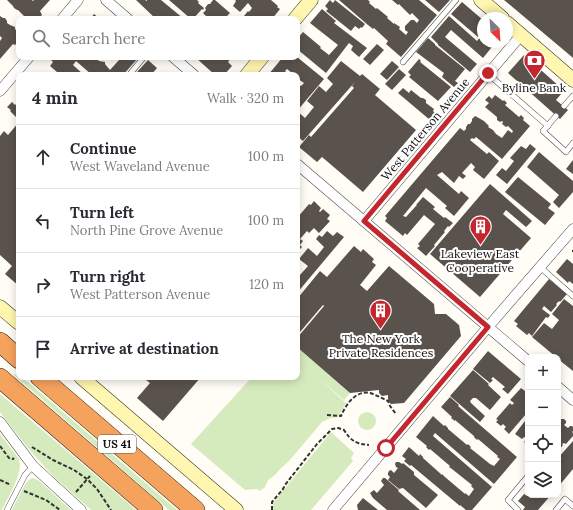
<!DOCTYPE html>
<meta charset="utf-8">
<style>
:root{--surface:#fff;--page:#f2f2f3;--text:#2b2b33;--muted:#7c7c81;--line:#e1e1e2}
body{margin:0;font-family:Lora,serif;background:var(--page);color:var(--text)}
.controls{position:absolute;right:12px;bottom:12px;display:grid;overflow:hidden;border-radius:8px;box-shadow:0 2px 10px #0003}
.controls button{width:36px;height:36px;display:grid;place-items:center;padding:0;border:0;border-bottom:1px solid var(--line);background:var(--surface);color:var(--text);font:20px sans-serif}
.compass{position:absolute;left:477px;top:12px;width:36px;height:36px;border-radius:50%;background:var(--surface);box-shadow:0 2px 10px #0003;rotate:155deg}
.stop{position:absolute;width:12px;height:12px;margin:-9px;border:3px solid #c4262e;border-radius:50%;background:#fff}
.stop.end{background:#c4262e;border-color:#fff;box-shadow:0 1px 4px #0008}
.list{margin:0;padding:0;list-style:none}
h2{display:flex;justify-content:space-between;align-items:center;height:52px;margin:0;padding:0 16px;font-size:17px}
h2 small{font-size:13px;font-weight:400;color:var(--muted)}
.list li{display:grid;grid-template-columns:26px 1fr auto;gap:12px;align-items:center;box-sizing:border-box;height:64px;padding:0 16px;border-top:1px solid var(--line)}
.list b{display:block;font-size:15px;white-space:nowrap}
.list p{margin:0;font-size:13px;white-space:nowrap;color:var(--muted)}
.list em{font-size:13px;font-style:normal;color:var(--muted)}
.icon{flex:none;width:22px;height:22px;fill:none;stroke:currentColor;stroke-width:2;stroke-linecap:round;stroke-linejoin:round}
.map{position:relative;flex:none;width:573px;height:510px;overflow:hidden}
.search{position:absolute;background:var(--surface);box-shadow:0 2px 10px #0003;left:16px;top:16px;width:284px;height:44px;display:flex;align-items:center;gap:10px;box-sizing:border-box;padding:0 14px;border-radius:8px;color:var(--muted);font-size:15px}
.panel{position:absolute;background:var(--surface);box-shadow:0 2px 10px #0003;left:16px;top:72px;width:284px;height:308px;border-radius:8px}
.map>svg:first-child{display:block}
.green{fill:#d5ebbd}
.building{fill:#5a524d}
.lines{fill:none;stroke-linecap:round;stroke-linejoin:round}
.lane-casing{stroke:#444;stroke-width:6}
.street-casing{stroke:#444;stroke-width:11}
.secondary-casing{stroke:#333;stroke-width:15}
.highway-casing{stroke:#222;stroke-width:20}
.path{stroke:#333;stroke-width:2;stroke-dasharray:4 2;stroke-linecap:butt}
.lane{stroke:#fff;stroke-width:5}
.street{stroke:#fff;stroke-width:10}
.secondary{stroke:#fff6b0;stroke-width:14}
.highway{stroke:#f5a25d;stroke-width:19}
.route{stroke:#c4262e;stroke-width:5}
.labels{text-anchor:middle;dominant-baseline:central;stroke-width:4;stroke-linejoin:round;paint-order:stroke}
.shield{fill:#fff;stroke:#585858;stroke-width:1}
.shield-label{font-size:11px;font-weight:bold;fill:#111}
.poi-label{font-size:12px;fill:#111;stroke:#fff}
.street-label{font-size:12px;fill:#111;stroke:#fff}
</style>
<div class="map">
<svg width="573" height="510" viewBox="0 0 573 510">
<rect width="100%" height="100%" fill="#fffdf5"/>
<g class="green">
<polygon points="297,347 350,393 344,400 317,377 346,403 338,417 330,418 322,422 289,461 279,470 275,475 268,480 265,487 260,491 257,489 245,490 191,444 252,377 297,377"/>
<polygon points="15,374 19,377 28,382 177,510 169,510 14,375"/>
<polygon points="0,394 136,510 91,510 53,476 27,447 0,412"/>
<circle cx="367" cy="421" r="9"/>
<polygon points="331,432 354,453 351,458 353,461 311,510 273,510 273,503"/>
<path d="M0 434 19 459C24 472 8 497 2 510H0Z"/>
<polygon points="33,478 38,480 71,510 12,510 26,483 30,479"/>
</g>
<g class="building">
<polygon points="7,0 32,0 33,1 34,0 50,0 40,11 42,15 40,17 38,18 37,17 34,19 30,19 26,16 24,16 18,10 17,10 14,8 13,6"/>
<polygon points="136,0 145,0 147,1 147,0 161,0 184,19 156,19"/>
<polygon points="169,0 197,0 199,2 198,3 204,8 203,10 202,9 193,19 191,19"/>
<polygon points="213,0 215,0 230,13 224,19 204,19 206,16 203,13 206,10 205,8 208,4 210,4"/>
<polygon points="235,0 271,0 278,6 277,7 280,9 272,19 248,19 244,16 248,11 249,12 252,8 248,3 240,12 233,6 236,1"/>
<polygon points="330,0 333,3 335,0 365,24 362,28 361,27 359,29 355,26 351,31 326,11 328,9 325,6"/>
<polygon points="339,0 368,0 370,2 369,3 376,9 377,8 388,17 387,18 394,24 394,23 400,27 399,29 406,35 408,32 405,30 405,26 411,20 414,20 417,23 419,20 412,13 410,15 399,4 398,5 392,0 419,0 437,15 401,57 386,44 388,41 374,28 373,29 368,25"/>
<polygon points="425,0 450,0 439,12"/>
<polygon points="504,0 573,0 573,58 572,57"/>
<polygon points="462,2 483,20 483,32 482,32 478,37 451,14"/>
<polygon points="322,9 336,21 334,23 367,48 359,57 351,50 353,46 349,43 326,73 297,49 297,39 303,32 321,47 320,48 329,55 338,45 310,23"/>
<polygon points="94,14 100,19 85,19 86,17 89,16 91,18"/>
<polygon points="0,16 3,18 5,18 7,21 7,23 10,25 15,27 15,29 19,33 19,36 17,38 18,42 15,45 13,44 0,59 0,41 2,38 0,36"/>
<polygon points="449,16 477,41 483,34 483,42 496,42 483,58 451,30 445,37 477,64 470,72 438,45 438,44 431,37"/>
<polygon points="428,38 435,44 435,45 465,69 455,81 458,83 454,87 442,77 444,73 416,52"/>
<polygon points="377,44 384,50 370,65 363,59"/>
<polygon points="524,55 560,87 559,89 562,93 556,100 568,110 560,119 508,73"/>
<polygon points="52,57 95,57 99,61 105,62 105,64 110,70 119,60 116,57 139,57 123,75 92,75 76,61 73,65 84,75 58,75 57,72 50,66 53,62 51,60"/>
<polygon points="195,57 232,57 228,62 232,66 224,75 215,75"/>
<polygon points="283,57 297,57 324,79 297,111 305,118 314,107 307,101 319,86 326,92 333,84 327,78 341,61 360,76 362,74 380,89 375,95 416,130 363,192 322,157 317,162 299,147 309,135 311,137 354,88 352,86 355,82 303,141 297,136 297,85 299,85 301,86 304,83 298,79 297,80 297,75 291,75 292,73 287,69 285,71 287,73 286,75 268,75"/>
<polygon points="419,59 421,61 420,62 451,87 438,101 409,77 411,75 408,72"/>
<polygon points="148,60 157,68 151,75 140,75 137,72"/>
<polygon points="392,61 399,67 387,80 380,74"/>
<polygon points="399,69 406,75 392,90 385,84"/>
<polygon points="403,88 409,93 411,90 421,98 423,98 426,100 426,103 434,109 433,111 436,114 430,120 398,93"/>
<polygon points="495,95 503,101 504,100 507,103 505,105 519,117 521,115 524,118 523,120 530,126 502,159 476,137 474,139 472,138 470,140 487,154 489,152 499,161 484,179 473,170 475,167 471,163 462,173 466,176 463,179 459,176 454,183 442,172 437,175 459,194 461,191 469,198 454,216 445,208 447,206 426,188 403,216 406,217 415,207 417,205 416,205 423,197 435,207 433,209 444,218 445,217 453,223 449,227 448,226 444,231 445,232 434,245 435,246 426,256 417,248 420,246 418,244 435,224 424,215 407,235 405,233 403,236 385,221 387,218 385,216 460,128 464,131 466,129 466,127 468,124 470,124 472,121 472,119 475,116 477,117 484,121 489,126 488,127 493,130 496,134 502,138 508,130 512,133 513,131 508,126 506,127 502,124 503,122 502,121 500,122 497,120 497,117 485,107 489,103 485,100 489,96 492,99"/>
<polygon points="19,101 19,120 10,111 11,110 7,107 12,102 15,105"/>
<polygon points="19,122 19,286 5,274 12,266 0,255 0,136 4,131 8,135"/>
<polygon points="530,144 536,149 507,184 496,175 502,168 506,171 514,161 510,158 521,146 526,149"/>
<polygon points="539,152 573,181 573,192 559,208 553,202 559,195 527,167"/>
<polygon points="573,160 573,174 566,169"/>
<polygon points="518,177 551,204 548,208 555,213 545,225 505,192"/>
<polygon points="490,184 532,221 526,227 506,210 503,214 531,238 480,297 430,254"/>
<polygon points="314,201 321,208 319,211 320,212 323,209 330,215 327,219 330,221 319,233 314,228 309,233 307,231 300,239 303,241 300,245 302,247 299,250 297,248 297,218 309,204 311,205"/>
<polygon points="327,231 333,236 337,232 344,237 297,293 297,273 300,275 308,266 299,259 308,248 317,256 324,247 316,239 319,235 322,237"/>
<polygon points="354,246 361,252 363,249 374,259 372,262 376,265 360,285 367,291 389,266 434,304 435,314 446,314 459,325 461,336 404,403 391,404 388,401 388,395 382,396 379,393 379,390 350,393 297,347 297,338 324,306 323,305 300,332 297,329 297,299 320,271 327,277"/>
<polygon points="567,259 573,264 573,284 569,281 568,283 556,272"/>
<polygon points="549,279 567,294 560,302 559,301 556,304 557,305 551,312 544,306 542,309 550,315 548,318 546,317 532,336 529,333 527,335 516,326 518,324 514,321"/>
<polygon points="564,299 573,306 573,371 558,359 558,357 556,357 532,337 544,323 552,329 559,320 552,314"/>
<polygon points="488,351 521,379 508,394 502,389 505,387 493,377 491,379 493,380 490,383 473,369"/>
<polygon points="473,370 489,384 488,385 501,397 490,410 476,398 473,398 470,401 471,403 485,416 480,422 450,396"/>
<polygon points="142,377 201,377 163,421 137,398 150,383"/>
<polygon points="521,388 525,391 526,390 528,391 528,416 526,414 509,434 504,429 506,427 503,424 501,426 496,422 498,420 496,419 510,403 512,405 514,403 510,400"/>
<polygon points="450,397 459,405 458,406 517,457 494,484 435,433 433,436 492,487 472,510 466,510 460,505 460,506 411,465 410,466 404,461 406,459 402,456 409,447 419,456 420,454 423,457 423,458 442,475 442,474 445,477 465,494 465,493 469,496 474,489 471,486 472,485 452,469 449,467 450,466 430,449 429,450 426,447 427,446 416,437 433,416 444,426 445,425 448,428 448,429 467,445 468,444 471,447 470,448 490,464 494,466 500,459 497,457 498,456 478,439 477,440 474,437 474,436 455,420 455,421 451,418 452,417 441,407"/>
<polygon points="528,417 528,445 524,442 527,439 524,437 522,439 515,434"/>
<polygon points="561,419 564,419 566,421 566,423 564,425 568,428 570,426 572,426 573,427 573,431 572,432 573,433 573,436 566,444 564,443 562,444 563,445 558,451 558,421 559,422"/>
<polygon points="573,441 573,469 558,487 558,458"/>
<polygon points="396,462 399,462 402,464 403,463 414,472 414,475 438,495 426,508 403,488 399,489 388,480 390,477 388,475 388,473 389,471 391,470 394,473 398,468 396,467 395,464"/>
<polygon points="383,478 385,478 399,490 398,491 420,510 387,510 373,498 370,493 374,490 377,493 384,485 381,481"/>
<polygon points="524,494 527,496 551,495 538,510 523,510 525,507 518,501"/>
<polygon points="363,498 378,510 358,510 357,505"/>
</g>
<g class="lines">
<defs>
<g id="lane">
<polyline points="403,62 456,0"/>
<polyline points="488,74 548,126"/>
<polyline points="129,75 144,57"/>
<polyline points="564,106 573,96"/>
<polyline points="556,116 543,131 566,152 573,143"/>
<polyline points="540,267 573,296"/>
<polyline points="7,510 25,475 33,466"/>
<polyline points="518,510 508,500 528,476"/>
<polyline points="556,510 565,499 573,506"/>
</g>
<g id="street">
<polyline points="106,0 128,19"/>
<polyline points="62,19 78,0"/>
<polyline points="173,57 194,75"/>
<polyline points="0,91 29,57"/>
<polyline points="297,164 528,361"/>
<polyline points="364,221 521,35"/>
<polyline points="558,387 573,400"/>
<polyline points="0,422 33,466 81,510"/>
<polyline points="333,510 488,327 573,229"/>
</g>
<g id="secondary">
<polyline points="481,0 502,18"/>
<polyline points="295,19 311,0"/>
<polyline points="507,23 573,80"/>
<polyline points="247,75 262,57"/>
<polyline points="0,307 19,323"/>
<polyline points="81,377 236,510"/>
</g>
<g id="highway">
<polyline points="0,342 19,359"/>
<polyline points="40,377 195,510"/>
<polyline points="0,378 153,510"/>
</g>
</defs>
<use href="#lane" class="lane-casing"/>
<use href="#street" class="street-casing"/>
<use href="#secondary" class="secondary-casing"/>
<use href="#highway" class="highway-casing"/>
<g class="path">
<polyline points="572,251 573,251"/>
<path d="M327 415 341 416C346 404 356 390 370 393 376 395 382 398 388 401L390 406 396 414"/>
<polyline points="0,446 9,458 13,459 14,458"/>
<polyline points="32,447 53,460 74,470 87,479 97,489 111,510"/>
<polyline points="0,480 11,485"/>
<polyline points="24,491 46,500 60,510"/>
<polyline points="76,492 90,476"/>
<path d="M272 510V502L283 489 285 485 317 444 332 429 338 428 344 430C351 441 356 444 369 445"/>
</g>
<use href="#lane" class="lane"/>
<use href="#street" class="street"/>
<use href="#secondary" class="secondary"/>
<use href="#highway" class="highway"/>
</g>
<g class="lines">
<polyline class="route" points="386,448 488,327 364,221 488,73"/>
</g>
<defs>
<symbol id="bank-pin" viewBox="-11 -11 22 30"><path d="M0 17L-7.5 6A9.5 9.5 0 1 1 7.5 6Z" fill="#c4262e" stroke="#fff"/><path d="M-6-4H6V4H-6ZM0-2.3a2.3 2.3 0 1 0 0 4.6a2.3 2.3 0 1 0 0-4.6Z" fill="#fff"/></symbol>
<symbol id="building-pin" viewBox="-11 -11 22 30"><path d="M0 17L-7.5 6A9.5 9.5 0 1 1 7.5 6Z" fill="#c4262e" stroke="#fff"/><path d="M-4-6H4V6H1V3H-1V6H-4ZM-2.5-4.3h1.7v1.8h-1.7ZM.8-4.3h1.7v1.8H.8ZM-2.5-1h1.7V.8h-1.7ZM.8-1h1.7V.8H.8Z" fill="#fff"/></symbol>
</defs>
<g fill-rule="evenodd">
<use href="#bank-pin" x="522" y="48" width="25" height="34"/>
<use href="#building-pin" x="468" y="214" width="25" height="34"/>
<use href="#building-pin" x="368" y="298" width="25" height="34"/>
</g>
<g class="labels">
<rect class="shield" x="98" y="435" width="38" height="18" rx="3"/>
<g class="shield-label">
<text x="117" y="444">US 41</text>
</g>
<g class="poi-label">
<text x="534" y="87">Byline Bank</text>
<text x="480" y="253">Lakeview East<tspan x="480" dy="14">Cooperative</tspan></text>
<text x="381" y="338">The New York<tspan x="381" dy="14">Private Residences</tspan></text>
</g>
<g class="street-label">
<text transform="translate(425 129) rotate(-50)">West Patterson Avenue</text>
</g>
</g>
</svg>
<div class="controls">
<button>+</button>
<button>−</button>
<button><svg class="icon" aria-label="locate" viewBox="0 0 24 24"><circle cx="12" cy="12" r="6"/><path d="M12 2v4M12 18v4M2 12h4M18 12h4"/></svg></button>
<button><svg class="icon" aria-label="layers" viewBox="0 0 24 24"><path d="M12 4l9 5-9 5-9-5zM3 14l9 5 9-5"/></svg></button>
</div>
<svg class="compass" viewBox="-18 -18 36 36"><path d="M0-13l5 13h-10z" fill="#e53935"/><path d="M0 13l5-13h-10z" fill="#7c7c81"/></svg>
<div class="stop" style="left:386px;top:448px"></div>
<div class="stop end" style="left:488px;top:73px"></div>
<div class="search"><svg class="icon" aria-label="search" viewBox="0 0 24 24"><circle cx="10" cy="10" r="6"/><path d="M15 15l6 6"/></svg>Search here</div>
<section class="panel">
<h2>4 min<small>Walk · 320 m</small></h2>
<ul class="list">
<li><svg class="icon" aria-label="ahead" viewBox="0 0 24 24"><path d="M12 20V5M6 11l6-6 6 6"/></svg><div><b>Continue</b><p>West Waveland Avenue</p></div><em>100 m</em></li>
<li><svg class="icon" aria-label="left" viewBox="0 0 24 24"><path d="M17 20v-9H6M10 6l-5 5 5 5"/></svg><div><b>Turn left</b><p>North Pine Grove Avenue</p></div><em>100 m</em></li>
<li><svg class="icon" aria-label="right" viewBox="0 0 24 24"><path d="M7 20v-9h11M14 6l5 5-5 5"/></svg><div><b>Turn right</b><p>West Patterson Avenue</p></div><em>120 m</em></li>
<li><svg class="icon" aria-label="arrive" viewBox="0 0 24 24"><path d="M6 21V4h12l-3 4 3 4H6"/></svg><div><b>Arrive at destination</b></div></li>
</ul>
</section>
</div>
